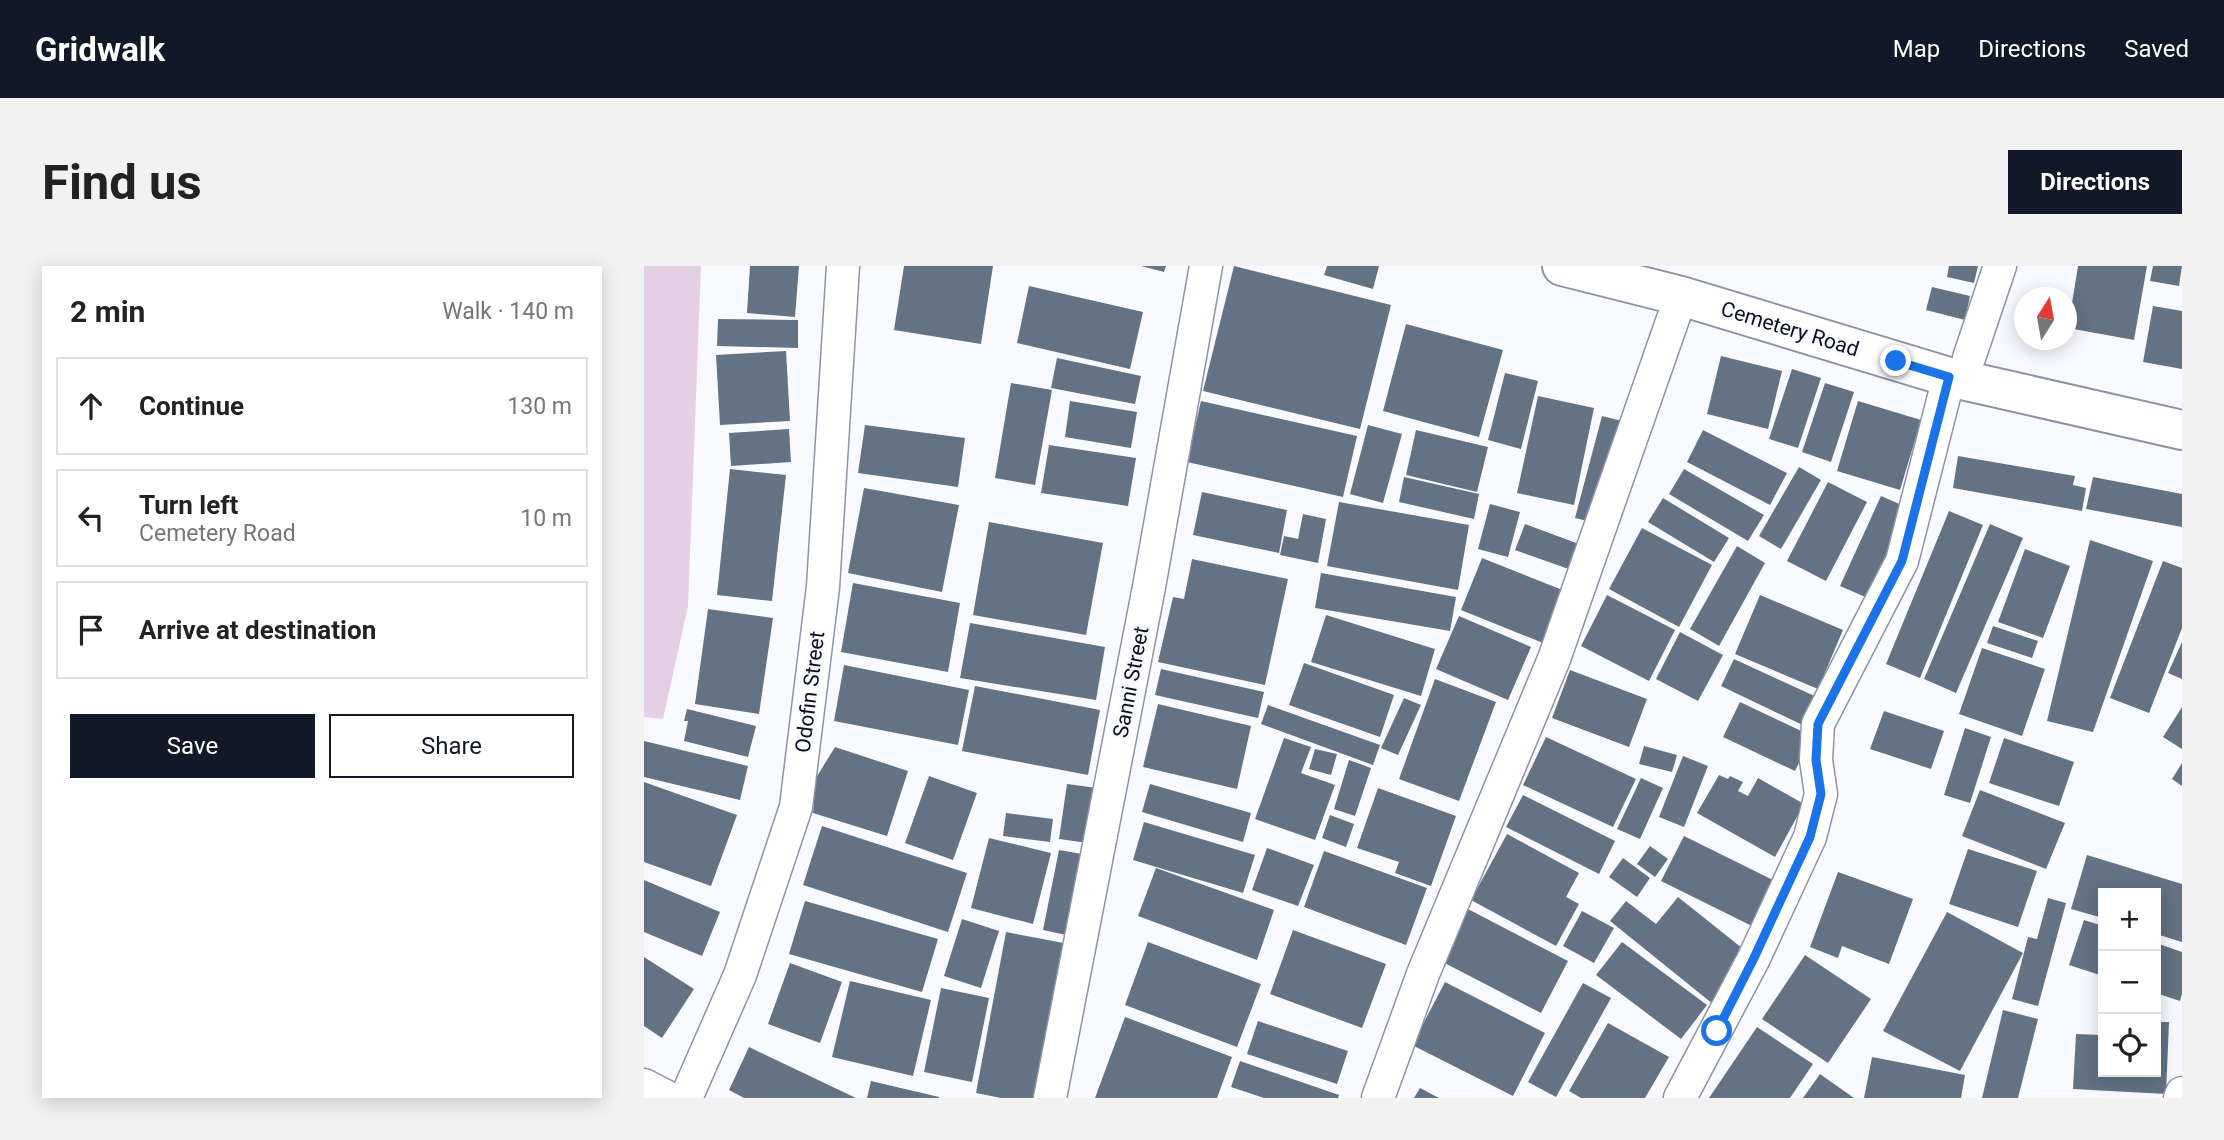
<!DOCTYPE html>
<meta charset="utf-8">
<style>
:root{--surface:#fff;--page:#f2f2f2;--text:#222;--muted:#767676;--line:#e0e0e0;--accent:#111827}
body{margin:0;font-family:Roboto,sans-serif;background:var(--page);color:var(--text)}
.controls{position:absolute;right:21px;bottom:21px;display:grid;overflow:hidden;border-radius:0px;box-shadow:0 4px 18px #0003}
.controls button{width:63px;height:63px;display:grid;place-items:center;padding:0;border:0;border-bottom:2px solid var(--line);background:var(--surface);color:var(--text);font:35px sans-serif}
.compass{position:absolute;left:1370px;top:21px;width:63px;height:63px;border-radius:50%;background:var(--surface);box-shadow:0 4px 18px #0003;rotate:11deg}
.stop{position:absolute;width:21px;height:21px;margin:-16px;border:5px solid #1a73e8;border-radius:50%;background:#fff}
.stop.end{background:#1a73e8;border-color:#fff;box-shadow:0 2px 7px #0008}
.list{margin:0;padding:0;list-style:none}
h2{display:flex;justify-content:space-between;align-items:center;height:91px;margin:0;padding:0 28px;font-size:30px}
h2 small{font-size:23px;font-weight:400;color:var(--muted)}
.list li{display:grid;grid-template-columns:46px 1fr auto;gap:21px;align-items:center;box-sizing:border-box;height:98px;margin:0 14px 14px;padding:0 14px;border:2px solid var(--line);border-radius:0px}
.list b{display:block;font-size:26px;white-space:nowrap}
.list p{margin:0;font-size:23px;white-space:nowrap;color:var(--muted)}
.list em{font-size:23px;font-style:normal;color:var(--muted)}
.actions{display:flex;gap:14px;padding:21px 28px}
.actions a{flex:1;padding:16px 0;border:2px solid var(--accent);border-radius:0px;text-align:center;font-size:24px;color:var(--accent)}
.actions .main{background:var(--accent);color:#fff}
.icon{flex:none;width:38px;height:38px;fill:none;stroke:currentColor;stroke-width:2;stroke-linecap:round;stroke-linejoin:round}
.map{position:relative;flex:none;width:1538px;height:832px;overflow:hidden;border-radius:0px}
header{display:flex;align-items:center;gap:42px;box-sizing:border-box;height:98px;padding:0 35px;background:var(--accent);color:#fff}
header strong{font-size:33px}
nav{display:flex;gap:38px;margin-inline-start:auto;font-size:24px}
.intro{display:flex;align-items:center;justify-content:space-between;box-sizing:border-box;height:168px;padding:0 42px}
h1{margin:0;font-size:49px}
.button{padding:18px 32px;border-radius:0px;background:var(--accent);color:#fff;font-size:24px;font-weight:700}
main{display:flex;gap:42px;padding:0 42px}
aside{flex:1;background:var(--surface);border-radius:0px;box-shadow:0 4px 18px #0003}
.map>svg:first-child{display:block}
.green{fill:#e5cfe7}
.building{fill:#637384}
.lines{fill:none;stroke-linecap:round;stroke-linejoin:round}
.street-casing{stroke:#8d93a9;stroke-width:35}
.secondary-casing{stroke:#8d93a9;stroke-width:42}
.street{stroke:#fff;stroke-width:32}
.secondary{stroke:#fff;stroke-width:38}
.route{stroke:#1a73e8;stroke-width:9}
.labels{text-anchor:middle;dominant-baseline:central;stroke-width:6;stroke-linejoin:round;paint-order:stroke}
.street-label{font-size:21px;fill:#0d0f17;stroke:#f9faff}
</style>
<header>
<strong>Gridwalk</strong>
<nav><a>Map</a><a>Directions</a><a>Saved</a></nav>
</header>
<div class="intro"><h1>Find us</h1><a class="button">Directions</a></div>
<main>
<aside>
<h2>2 min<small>Walk · 140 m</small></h2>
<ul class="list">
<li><svg class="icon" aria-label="ahead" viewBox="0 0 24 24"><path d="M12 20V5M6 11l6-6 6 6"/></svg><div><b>Continue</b></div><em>130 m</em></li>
<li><svg class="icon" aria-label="left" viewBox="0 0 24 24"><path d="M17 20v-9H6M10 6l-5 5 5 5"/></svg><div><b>Turn left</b><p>Cemetery Road</p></div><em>10 m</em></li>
<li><svg class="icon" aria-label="arrive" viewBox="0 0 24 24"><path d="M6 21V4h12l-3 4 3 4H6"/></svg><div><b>Arrive at destination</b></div></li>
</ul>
<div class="actions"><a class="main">Save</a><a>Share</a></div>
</aside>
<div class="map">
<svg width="1538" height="832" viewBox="0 0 1538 832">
<rect width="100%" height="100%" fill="#f9faff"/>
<polygon class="green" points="0,0 57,0 44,340 19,453 0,451"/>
<g class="building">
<polygon points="106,0 155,0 151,51 103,47"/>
<polygon points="260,0 349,0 337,78 250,64"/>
<polygon points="497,0 522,0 520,6"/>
<polygon points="590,0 747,39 716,163 559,125"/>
<polygon points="683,0 735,0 729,23 680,9"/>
<polygon points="1305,0 1334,0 1330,17 1303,11"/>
<polygon points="1434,0 1503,0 1490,74 1424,62"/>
<polygon points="1509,0 1538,0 1535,20 1506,15"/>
<polygon points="385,20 499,46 486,103 373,77"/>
<polygon points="1288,21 1326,30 1321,54 1282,44"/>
<polygon points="1509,40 1538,45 1538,103 1499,96"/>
<polygon points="74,53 154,54 154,82 73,80"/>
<polygon points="762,58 859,84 835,171 739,145"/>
<polygon points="142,85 146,155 76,159 72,89"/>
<polygon points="1077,90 1138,105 1124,163 1063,148"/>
<polygon points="413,92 497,110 491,138 407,122"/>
<polygon points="1148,103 1177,112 1154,182 1125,173"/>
<polygon points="861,107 894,115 877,183 844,174"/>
<polygon points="367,117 408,124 391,219 351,212"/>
<polygon points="1181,117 1210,126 1187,196 1158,186"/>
<polygon points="894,130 950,142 930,239 873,227"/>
<polygon points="426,135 493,146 487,182 421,171"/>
<polygon points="557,135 713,170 699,231 543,196"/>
<polygon points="1214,135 1277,154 1256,224 1193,205"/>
<polygon points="958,150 982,156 956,258 931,252"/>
<polygon points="221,159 321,172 314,221 214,207"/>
<polygon points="724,159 758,168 739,237 706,228"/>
<polygon points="145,163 147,196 87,200 85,167"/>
<polygon points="772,164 844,181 833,226 762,209"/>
<polygon points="1059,164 1143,207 1126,239 1043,196"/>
<polygon points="405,179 492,192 484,240 397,227"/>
<polygon points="1314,190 1431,210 1429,219 1442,222 1438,245 1309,222"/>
<polygon points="1155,201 1177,214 1137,283 1115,270"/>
<polygon points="86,203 142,209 128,335 73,329"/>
<polygon points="1040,203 1120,249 1104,275 1025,228"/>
<polygon points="760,211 835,228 830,253 755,236"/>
<polygon points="1449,211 1538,228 1538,261 1442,243"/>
<polygon points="1184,216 1223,236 1182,315 1143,295"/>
<polygon points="220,222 315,239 298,326 204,307"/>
<polygon points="558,226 643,244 635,287 549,269"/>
<polygon points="1237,230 1267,243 1226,333 1196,320"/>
<polygon points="1019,232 1085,272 1070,296 1004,256"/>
<polygon points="695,236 825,259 814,324 683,300"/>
<polygon points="846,238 876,246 864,291 834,283"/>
<polygon points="1305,245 1339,259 1276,412 1242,398"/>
<polygon points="659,248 682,253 674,297 636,289 640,270 654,273"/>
<polygon points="345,256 459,277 442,369 329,349"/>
<polygon points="881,258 943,281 933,306 871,284"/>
<polygon points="1346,258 1379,272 1312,427 1280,413"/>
<polygon points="998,262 1068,299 1035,361 965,323"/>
<polygon points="1446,274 1509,295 1449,466 1403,455"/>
<polygon points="1093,280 1121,297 1075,380 1046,363"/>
<polygon points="1381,283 1426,300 1399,372 1354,356"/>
<polygon points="838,292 921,325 899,377 817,344"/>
<polygon points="548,293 644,313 621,419 514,396 529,331 540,333"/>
<polygon points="1519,295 1538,302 1538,362 1505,447 1466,432"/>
<polygon points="677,307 812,331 806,365 671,342"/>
<polygon points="209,317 316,337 304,406 197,386"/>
<polygon points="963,329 1031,364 1005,415 937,380"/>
<polygon points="1116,329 1199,364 1174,423 1091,388"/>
<polygon points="64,343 129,352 115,448 51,438"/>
<polygon points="682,349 791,383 777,430 667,396"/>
<polygon points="815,350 887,381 864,434 792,403"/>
<polygon points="326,357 461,381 452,434 316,412"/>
<polygon points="1349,360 1394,375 1388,392 1343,377"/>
<polygon points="1036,366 1079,389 1054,435 1012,413"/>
<polygon points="1538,376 1538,413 1524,407"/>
<polygon points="1338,382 1401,403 1378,470 1315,448"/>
<polygon points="1090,393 1177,433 1163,461 1077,420"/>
<polygon points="660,397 750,429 736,471 645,439"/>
<polygon points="200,399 325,424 314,479 190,455"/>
<polygon points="517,403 620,426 614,452 511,429"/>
<polygon points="926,404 1003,433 985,481 908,452"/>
<polygon points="791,413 852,436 815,535 755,513"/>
<polygon points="331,420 456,444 444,509 318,485"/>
<polygon points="760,432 777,439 754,489 737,482"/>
<polygon points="1096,436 1168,470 1151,505 1079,471"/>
<polygon points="514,438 607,460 593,523 499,501"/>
<polygon points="624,439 736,479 729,499 617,458"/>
<polygon points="1538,441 1538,483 1519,471"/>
<polygon points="43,443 112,460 104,491 40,475 44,455 40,455"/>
<polygon points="1240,445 1300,465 1287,503 1226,483"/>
<polygon points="1321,462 1347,471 1326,537 1300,529"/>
<polygon points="902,471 992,513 969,561 879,519"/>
<polygon points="640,472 667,481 657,507 691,519 671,574 611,553"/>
<polygon points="1360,472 1430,496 1415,540 1345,517"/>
<polygon points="0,475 104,500 96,534 0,511"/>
<polygon points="1000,480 1033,489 1028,506 995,498"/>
<polygon points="191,481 264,505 243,570 169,547 172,512"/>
<polygon points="671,483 693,488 687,509 665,503"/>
<polygon points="1039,490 1064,500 1040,561 1015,551"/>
<polygon points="705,494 727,502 711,550 690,543"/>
<polygon points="1538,497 1538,520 1528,513"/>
<polygon points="1075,509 1084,513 1086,510 1099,516 1094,525 1104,530 1114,512 1160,538 1131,591 1053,547"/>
<polygon points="285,510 333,527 309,594 261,577"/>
<polygon points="997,512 1019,522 996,573 973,563"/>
<polygon points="0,516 93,549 67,620 0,596"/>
<polygon points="423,518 453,522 444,577 415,573"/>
<polygon points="506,518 607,547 599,576 498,546"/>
<polygon points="734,522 812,550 787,620 751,607 755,596 713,582"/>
<polygon points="1336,524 1421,557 1402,603 1318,570"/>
<polygon points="879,529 971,575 955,608 862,561"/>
<polygon points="362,547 409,553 406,576 359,570"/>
<polygon points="686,549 710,558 702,581 678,572"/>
<polygon points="500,556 611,589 599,627 489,594"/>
<polygon points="178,560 323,607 304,666 159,619"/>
<polygon points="863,568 935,607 922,631 935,638 912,680 827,634"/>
<polygon points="1040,570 1135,617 1112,662 1017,615"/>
<polygon points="345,572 407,587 389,658 327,642"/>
<polygon points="1006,580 1024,593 1011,611 993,598"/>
<polygon points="623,582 670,599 654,640 608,624"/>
<polygon points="1324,583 1393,605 1374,661 1305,638"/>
<polygon points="415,584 438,588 422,669 399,664"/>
<polygon points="680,585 783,622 762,679 660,641"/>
<polygon points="1443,589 1538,618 1538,676 1512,668 1512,627 1459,627 1459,652 1427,643"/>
<polygon points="979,592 1006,612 993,631 965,611"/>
<polygon points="512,602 630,644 613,694 494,650"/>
<polygon points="1194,606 1269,633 1245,698 1198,680 1194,692 1166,681"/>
<polygon points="0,614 76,646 58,690 0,666"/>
<polygon points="1034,631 1108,690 1069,738 966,655 982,635 1012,658"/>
<polygon points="1404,632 1422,637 1394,740 1368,733 1384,671 1393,673"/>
<polygon points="161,635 294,673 278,726 145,688"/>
<polygon points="820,641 924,695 897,747 793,693"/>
<polygon points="938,645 970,662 950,697 919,680"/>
<polygon points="1303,646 1379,687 1316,805 1239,765"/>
<polygon points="318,653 355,665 337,722 300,710"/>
<polygon points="1440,654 1459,660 1459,710 1425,699"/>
<polygon points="649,664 742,698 718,762 626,728"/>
<polygon points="362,666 425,678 396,832 357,832 332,827"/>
<polygon points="504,676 617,718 593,781 481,739"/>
<polygon points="978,676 1063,739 1037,773 952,709"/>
<polygon points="1512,677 1538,686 1538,728 1536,735 1512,727"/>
<polygon points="1161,689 1227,733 1184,797 1118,753"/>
<polygon points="0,691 50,723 18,772 0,760"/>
<polygon points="146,697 198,716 176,777 124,758"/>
<polygon points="206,715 287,734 269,810 188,791"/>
<polygon points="801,716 901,767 869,830 768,779"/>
<polygon points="939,717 967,732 912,831 884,816"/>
<polygon points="297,722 345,732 328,816 280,806"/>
<polygon points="1458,735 1459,735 1459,761 1455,760"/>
<polygon points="1359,744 1394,753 1374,832 1338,832"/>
<polygon points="481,751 588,791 573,832 451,832"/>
<polygon points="614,755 704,785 693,818 603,788"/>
<polygon points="1512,756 1525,756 1522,828 1429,823 1432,768 1459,769 1459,806 1512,806"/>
<polygon points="964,757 1025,791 1001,832 937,832 925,825"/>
<polygon points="1113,761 1169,798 1146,832 1065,832"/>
<polygon points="105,781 212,832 100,832 85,824"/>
<polygon points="1228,791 1321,809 1317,832 1220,832"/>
<polygon points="596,795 695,829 694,832 620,832 587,821"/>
<polygon points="1176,808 1210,832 1159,832"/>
<polygon points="227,815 295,831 295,832 223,832"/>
<polygon points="776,822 795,832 770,832"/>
</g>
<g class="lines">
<defs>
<g id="street">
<polyline points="1325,92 1356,0"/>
<polyline points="0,819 25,832"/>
<polyline points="42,832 96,709 152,541 179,321 199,0"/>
<polyline points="406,832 505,321 562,0"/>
<polyline points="734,832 779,708 910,393 1037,30"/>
<polyline points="1036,832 1110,692 1166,571 1177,528 1172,494 1174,458 1258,295 1305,111"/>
<polyline points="1536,832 1538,827"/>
</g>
<polyline id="secondary" points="918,0 1037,30 1305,111 1538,164"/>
</defs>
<use href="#street" class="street-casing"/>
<use href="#secondary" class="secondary-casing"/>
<use href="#street" class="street"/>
<use href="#secondary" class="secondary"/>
</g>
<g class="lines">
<polyline class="route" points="1073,765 1110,692 1166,571 1177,528 1172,494 1174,458 1258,295 1305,111 1252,95"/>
</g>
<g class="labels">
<g class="street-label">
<text transform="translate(1146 63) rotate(17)">Cemetery Road</text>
<text transform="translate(487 416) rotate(-79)">Sanni Street</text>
<text transform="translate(166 426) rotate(-83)">Odofin Street</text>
</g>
</g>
</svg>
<div class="controls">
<button>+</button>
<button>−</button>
<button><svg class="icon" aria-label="locate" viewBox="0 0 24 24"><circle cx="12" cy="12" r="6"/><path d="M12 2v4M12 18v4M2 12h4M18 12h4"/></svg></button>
</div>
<svg class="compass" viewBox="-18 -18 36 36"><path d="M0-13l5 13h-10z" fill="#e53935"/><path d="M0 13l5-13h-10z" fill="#767676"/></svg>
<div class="stop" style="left:1073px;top:765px"></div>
<div class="stop end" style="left:1252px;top:95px"></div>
</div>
</main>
